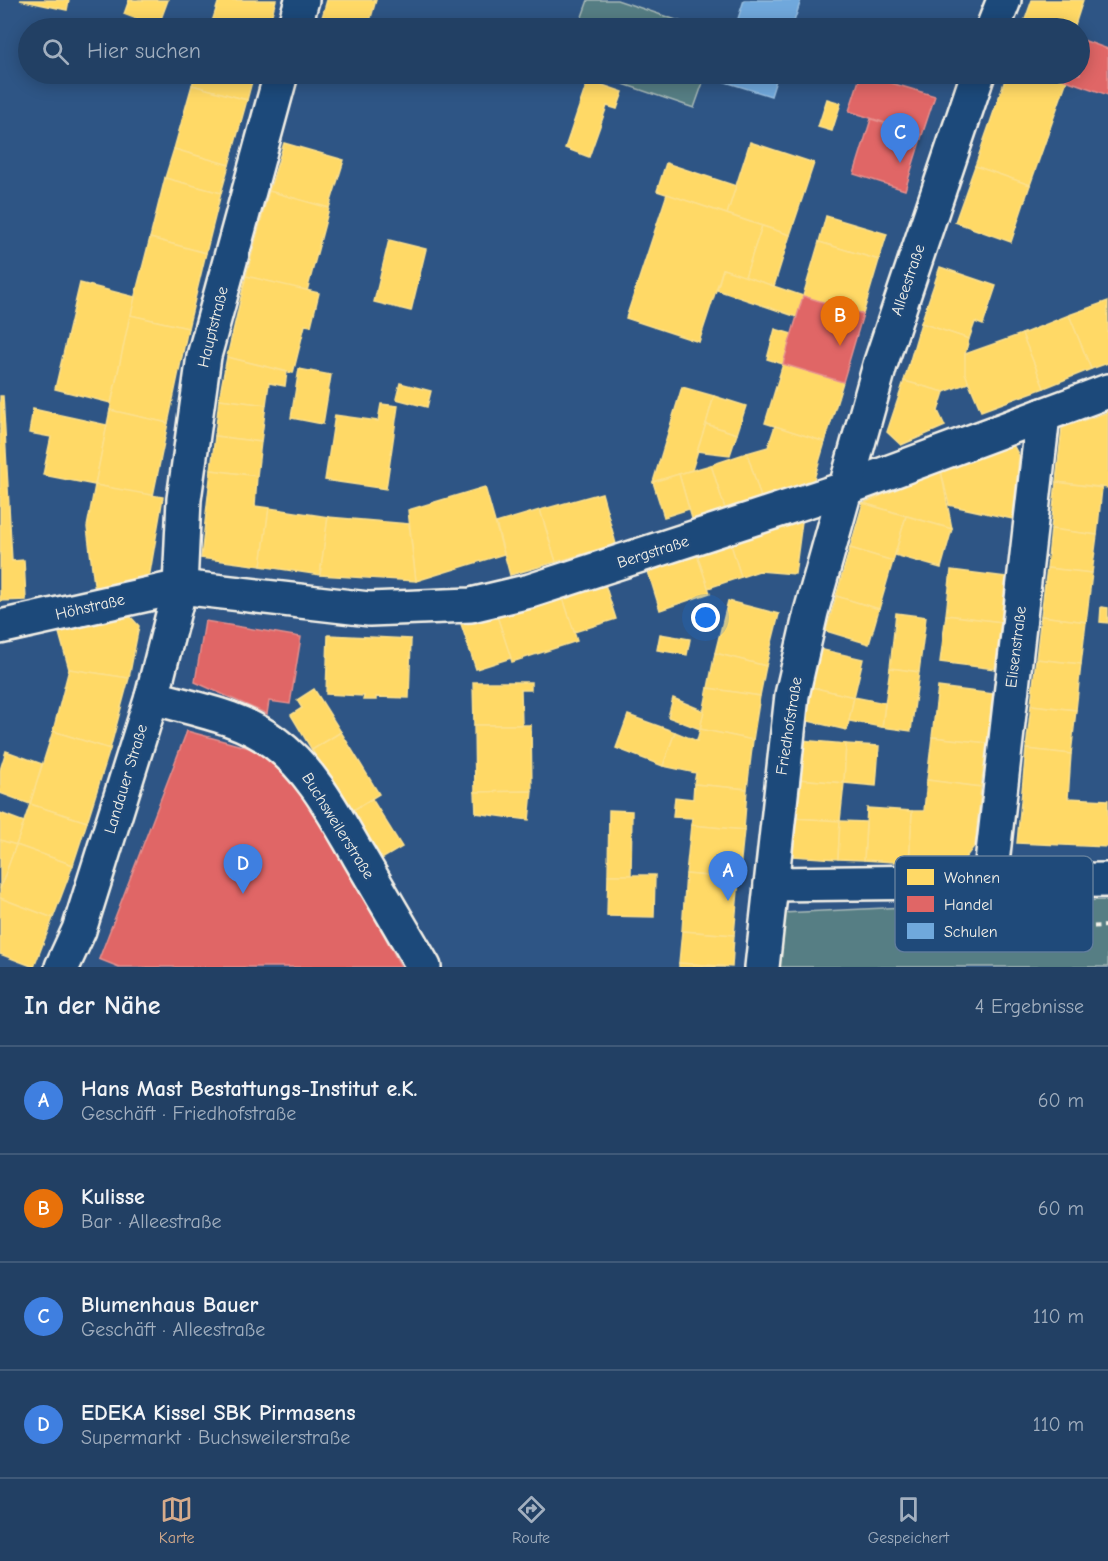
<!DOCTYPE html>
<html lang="de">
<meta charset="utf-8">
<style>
:root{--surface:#224064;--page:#2e4b6d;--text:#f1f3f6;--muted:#a2afbf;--line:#3f5978;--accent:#d6ab8b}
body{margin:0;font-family:"Comic Neue",sans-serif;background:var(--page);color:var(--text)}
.you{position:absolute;left:706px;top:618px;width:21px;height:21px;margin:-15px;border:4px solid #fff;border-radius:50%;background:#1a73e8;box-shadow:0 0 0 9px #1a73e833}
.badge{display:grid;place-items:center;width:39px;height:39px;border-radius:50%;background:var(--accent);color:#fff;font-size:20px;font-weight:700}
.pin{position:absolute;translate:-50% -50px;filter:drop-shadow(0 2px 3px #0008)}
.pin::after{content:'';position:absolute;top:32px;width:21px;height:18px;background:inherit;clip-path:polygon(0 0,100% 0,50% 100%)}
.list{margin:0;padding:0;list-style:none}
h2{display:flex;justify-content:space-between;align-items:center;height:78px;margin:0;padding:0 24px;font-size:26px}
h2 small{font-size:20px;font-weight:400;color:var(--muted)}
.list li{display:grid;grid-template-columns:39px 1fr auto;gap:18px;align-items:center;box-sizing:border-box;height:108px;padding:0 24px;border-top:2px solid var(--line)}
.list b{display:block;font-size:22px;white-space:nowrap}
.list p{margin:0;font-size:20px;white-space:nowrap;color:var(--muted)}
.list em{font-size:20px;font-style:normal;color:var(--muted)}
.icon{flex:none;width:33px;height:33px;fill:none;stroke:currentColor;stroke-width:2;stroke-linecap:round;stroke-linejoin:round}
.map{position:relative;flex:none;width:1108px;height:967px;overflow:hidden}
.search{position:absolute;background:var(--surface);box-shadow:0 3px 15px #0003;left:18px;right:18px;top:18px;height:66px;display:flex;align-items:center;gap:15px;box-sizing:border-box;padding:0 21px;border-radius:33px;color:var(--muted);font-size:22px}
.sheet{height:510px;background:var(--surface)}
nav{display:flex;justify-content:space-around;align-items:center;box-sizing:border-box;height:84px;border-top:2px solid var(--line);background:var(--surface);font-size:16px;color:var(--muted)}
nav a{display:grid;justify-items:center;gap:3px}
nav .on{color:var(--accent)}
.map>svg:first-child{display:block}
.green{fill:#577e84;stroke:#a6b8b6;stroke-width:1.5}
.homes{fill:#ffd966;stroke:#fce08d;stroke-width:1.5}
.shops{fill:#e06666;stroke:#e6908d;stroke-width:1.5}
.schools{fill:#6fa8dc;stroke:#97bee0;stroke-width:1.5}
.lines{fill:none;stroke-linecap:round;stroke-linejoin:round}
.street-casing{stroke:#f4f1e8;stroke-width:38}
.secondary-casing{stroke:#f4f1e8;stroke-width:38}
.path{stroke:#f4f1e8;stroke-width:4;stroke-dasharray:4.5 4.5;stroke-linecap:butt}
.street{stroke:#1f4a7a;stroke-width:33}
.secondary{stroke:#1f4a7a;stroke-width:33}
.labels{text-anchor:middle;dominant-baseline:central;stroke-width:6;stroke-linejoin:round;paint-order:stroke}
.street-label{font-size:16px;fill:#f4f1e8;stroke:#1f4a7a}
.key{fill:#1f4a7a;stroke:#5f7c9b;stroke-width:1.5}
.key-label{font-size:16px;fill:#f4f1e8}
</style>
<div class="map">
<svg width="1108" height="967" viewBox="0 0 1108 967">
<rect width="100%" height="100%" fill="#2e5585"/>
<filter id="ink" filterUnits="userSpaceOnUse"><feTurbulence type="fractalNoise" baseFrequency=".0167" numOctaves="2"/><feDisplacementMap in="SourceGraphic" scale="12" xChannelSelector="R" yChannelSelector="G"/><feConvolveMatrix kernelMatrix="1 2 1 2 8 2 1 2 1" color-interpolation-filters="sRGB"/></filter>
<g filter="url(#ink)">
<g class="green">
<polygon points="588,0 617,0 700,28 578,28"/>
<polygon points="594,74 706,74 694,108"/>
<polygon points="1108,900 1108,967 778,967 782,913 1008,902"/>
</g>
<g class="homes">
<polygon points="20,0 69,0 67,10"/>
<polygon points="129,0 168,0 158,27 124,14"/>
<polygon points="219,0 276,0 268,28 210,28"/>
<polygon points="327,0 376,0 368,28 319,28"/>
<polygon points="1032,0 1083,0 1074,28 1022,28"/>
<polygon points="196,74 254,74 247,100 192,85"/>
<polygon points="365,74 403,74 400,84"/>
<polygon points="1007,74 1047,74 1067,80 1030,185 975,166"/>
<polygon points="588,80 623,92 617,109 607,106 589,157 565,148"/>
<polygon points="192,85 247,100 229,165 174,149"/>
<polygon points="827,99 841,103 832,131 818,127"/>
<polygon points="750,142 814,163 790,235 727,214"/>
<polygon points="284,143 344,160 329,208 269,191"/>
<polygon points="174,149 229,165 221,193 165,178"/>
<polygon points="666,163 736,186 727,214 657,191"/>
<polygon points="975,166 1030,185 1011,242 955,222"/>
<polygon points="165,178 221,193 206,253 150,238"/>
<polygon points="269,191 329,208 307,291 246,276"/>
<polygon points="667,194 762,226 745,277 723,269 699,342 626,318"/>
<polygon points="826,216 887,234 879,260 819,242"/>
<polygon points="762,226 790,235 774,286 745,277"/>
<polygon points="150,238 206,253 188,328 130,315"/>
<polygon points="389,240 426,249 411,311 374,302"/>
<polygon points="819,242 879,260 863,314 803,296"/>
<polygon points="940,267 996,286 983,325 975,322 969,339 921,323"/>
<polygon points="723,269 803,296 797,317 717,290"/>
<polygon points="246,276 319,293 311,326 305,325 293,373 227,357"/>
<polygon points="80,283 135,297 111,403 55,389"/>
<polygon points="1108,301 1108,363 1091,369 1069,315"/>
<polygon points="130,315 188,328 168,423 110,410"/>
<polygon points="1069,315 1091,369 1044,388 1022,334"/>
<polygon points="921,323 969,339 965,354 968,383 944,392 904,381"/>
<polygon points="775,329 792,334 783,364 767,359"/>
<polygon points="1022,334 1044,388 981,411 965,373 965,354"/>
<polygon points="227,357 287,372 285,386 269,383 266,405 219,399"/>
<polygon points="783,364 843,382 825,442 765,423"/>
<polygon points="299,369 331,375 323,424 291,418"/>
<polygon points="904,381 944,392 938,411 945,426 901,445 887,432"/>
<polygon points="400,383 431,391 427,407 396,399"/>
<polygon points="682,387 714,396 706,424 692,470 653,482"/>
<polygon points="0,396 3,396 12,561 24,560 26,600 0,601"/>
<polygon points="714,396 746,406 737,434 706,424"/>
<polygon points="219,399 266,405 261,442 215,436"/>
<polygon points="381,404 398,406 386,489 325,480 335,415 378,421"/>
<polygon points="33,409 107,425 95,485 43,475 51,437 29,433"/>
<polygon points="110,410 168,423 153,496 95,485"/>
<polygon points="1108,412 1108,488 1056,482 1062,428"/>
<polygon points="706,424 737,434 730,455 697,451"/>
<polygon points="775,426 825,442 812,486 762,501 747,453 768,447"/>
<polygon points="215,436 261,442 257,476 211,470"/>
<polygon points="1010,439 1019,456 1013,519 949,505 941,471"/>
<polygon points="747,453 762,501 726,512 711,465"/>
<polygon points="711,465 726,512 693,522 679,474"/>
<polygon points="211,470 257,476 255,506 269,508 261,566 201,558"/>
<polygon points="941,471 952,529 863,503"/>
<polygon points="679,474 689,509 664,517 653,482"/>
<polygon points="1056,482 1102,488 1097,535 1051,529"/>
<polygon points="95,485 163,497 148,584 95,592 87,527"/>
<polygon points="485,487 504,554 416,581 408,510"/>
<polygon points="602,493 616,544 556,562 540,510"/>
<polygon points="863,503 906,516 893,561 850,548"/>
<polygon points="269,508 328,517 320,575 261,566"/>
<polygon points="540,510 556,562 510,575 496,523"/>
<polygon points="803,514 795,574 759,571 741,577 729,538"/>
<polygon points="906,516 952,529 941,568 895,555"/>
<polygon points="328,517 409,524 416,581 320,575"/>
<polygon points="1051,529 1097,535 1092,573 1047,568"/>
<polygon points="729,538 741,577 708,588 695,549"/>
<polygon points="850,548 893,561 879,609 836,596"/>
<polygon points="695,549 710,593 660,610 646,565"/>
<polygon points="1047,568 1092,573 1086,622 1041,616"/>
<polygon points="951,570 1006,577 1001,622 946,615"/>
<polygon points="603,578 616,619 574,632 561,592"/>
<polygon points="561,592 577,641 512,662 496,613"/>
<polygon points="836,596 879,609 869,644 826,631"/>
<polygon points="728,601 779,614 766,666 715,653"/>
<polygon points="1101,607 1108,608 1108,623 1100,622"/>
<polygon points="496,613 511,658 476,669 461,624"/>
<polygon points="896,613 926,617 919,672 890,668"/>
<polygon points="129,615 139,626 129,678 69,669 58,629"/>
<polygon points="946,615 1001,622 995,669 940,662"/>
<polygon points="1041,616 1086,622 1081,664 1036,659"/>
<polygon points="660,634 690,639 687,655 657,650"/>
<polygon points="328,635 411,639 409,698 376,697 376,700 363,700 364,696 326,694"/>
<polygon points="819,649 863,659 854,697 811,687"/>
<polygon points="715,653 766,666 760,696 708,688"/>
<polygon points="1036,659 1081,664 1076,710 1031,705"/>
<polygon points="890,668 919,672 911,731 882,727"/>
<polygon points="69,669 129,678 110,749 53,731"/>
<polygon points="473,682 531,682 531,690 521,690 522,725 474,725"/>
<polygon points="811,687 854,697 847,730 804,720"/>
<polygon points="938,687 993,694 987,743 932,737"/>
<polygon points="708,688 760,696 753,740 700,729"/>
<polygon points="314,689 341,732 312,750 291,715 302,708 297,700"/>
<polygon points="854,697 885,703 882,727 849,721"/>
<polygon points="673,698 704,711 700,729 668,717"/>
<polygon points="1031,705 1076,710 1071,754 1026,749"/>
<polygon points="628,715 675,732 663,766 616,748"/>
<polygon points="474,725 531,725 532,791 475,792"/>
<polygon points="700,729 753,740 747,789 694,784 696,773 663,766 675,732 697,741"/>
<polygon points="53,731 110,749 87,822 30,804"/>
<polygon points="341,732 379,794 350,812 312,750"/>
<polygon points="932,737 987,743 981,787 927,780"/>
<polygon points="800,740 846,744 844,783 797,779"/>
<polygon points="846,744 879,746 876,786 844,783"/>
<polygon points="1026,749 1071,754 1068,798 1108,800 1108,847 1017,843"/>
<polygon points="6,751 42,764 30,804 0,793 0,770"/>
<polygon points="797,779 844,783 840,821 794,818"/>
<polygon points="927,780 981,787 975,845 963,861 909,863 912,811 924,811"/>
<polygon points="694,784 747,789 744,830 691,825 692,818 673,817 675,797 693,799"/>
<polygon points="532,791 529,820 476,813 475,792"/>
<polygon points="372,799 402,847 380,860 350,812"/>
<polygon points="30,804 87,822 73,865 16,845"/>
<polygon points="867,808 912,811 909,863 864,860"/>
<polygon points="609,810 632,811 631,875 608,875"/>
<polygon points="0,813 24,822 16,845 0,840"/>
<polygon points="794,818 840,821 838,859 792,856"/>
<polygon points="840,821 866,822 864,860 838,859"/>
<polygon points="691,825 744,830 739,879 686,874"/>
<polygon points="0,840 16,845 0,889"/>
<polygon points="16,845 73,865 53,918 0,898 0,889"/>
<polygon points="686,874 739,879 734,935 682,931"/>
<polygon points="608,875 655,875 654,917 607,916"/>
<polygon points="0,898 53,918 34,967 0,954"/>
<polygon points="682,931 734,935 732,967 679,963"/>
<polygon points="679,963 725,967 679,967"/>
</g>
<g class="shops">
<polygon points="1080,39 1108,49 1108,95 1057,77 1058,74 1080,74"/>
<polygon points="861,74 935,96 922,135 849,111"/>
<polygon points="871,119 922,135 905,190 854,174"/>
<polygon points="803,296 863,314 843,382 783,364"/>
<polygon points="205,621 301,637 290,704 269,701 267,714 195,682"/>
<polygon points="187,731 260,751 285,769 327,829 401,967 119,967 99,959"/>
</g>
<g class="schools">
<polygon points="744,0 801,0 792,28 735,28"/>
<polygon points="721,74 778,74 771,96 719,80"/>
</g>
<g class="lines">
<defs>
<g id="street">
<polyline points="294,28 302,0"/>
<polyline points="0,627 180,587 369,609 471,605 530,591 844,489 1108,391"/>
<path d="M152 697C193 709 240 716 275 743 313 771 336 817 359 856 381 893 402 930 424 967"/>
<polyline points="990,880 1043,415"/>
<polyline points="771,884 1108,880"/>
<polyline points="62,967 79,930 152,697 180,587 184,499 204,356 281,74"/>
</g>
<g id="secondary">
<polyline points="993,28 1004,0"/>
<polyline points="762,967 792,695 811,612 880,365 978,74"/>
</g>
</defs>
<use href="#street" class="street-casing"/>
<use href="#secondary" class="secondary-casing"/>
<polyline class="path" points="1004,929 1108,926"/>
<use href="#street" class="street"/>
<use href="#secondary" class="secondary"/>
</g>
</g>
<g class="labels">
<g class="street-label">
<text transform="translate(908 280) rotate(-71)">Alleestraße</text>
<text transform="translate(213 327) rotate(-76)">Hauptstraße</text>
<text transform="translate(653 552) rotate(-18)">Bergstraße</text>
<text transform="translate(90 607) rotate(-13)">Höhstraße</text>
<text transform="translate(1016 647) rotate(-83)">Elisenstraße</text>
<text transform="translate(789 726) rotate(-81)">Friedhofstraße</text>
<text transform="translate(126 779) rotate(-73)">Landauer Straße</text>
<text transform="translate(338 826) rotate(58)">Buchsweilerstraße</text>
</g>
</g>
<rect x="895" y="856" width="198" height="96" rx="9" class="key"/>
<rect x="907" y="869" width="27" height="16" fill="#ffd966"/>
<rect x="907" y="896" width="27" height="16" fill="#e06666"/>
<rect x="907" y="923" width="27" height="16" fill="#6fa8dc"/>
<g class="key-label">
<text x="944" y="883">Wohnen</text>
<text x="944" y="910">Handel</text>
<text x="944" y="937">Schulen</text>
</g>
</svg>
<div class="you"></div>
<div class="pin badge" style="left:728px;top:901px;background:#3f7fe0">A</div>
<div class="pin badge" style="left:840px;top:346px;background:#e8710a">B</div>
<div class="pin badge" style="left:900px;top:163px;background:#3f7fe0">C</div>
<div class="pin badge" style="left:243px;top:894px;background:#3f7fe0">D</div>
<div class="search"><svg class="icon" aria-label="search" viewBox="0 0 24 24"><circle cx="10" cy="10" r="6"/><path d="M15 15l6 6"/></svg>Hier suchen</div>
</div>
<section class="sheet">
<h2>In der Nähe<small>4 Ergebnisse</small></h2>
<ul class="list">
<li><span class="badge" style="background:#3f7fe0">A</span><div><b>Hans Mast Bestattungs-Institut e.K.</b><p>Geschäft · Friedhofstraße</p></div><em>60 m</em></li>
<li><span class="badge" style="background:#e8710a">B</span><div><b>Kulisse</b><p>Bar · Alleestraße</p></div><em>60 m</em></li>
<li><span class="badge" style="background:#3f7fe0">C</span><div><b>Blumenhaus Bauer</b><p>Geschäft · Alleestraße</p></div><em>110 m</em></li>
<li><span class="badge" style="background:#3f7fe0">D</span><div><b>EDEKA Kissel SBK Pirmasens</b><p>Supermarkt · Buchsweilerstraße</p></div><em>110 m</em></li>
</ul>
</section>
<nav>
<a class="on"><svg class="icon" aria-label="map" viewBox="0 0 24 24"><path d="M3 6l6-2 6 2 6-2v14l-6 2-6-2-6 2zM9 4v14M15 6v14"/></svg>Karte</a>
<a><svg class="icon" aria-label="directions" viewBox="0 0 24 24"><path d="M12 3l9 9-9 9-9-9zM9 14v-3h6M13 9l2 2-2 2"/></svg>Route</a>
<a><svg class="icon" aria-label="saved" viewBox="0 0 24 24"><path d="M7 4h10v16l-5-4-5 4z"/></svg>Gespeichert</a>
</nav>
